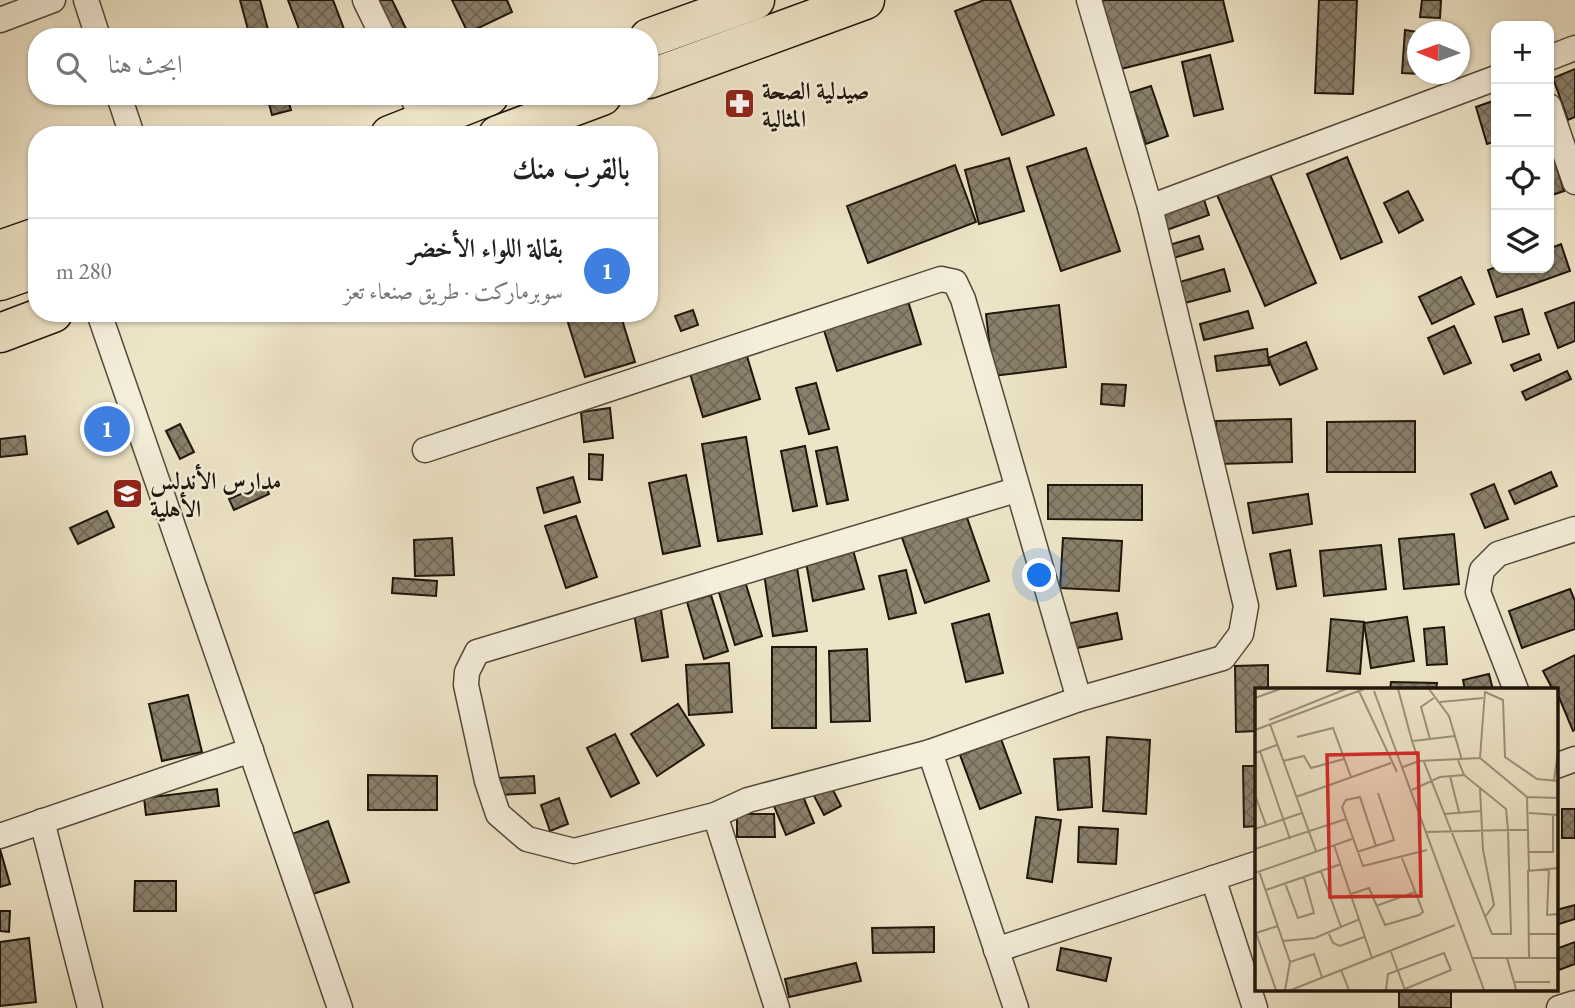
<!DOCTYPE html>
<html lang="ar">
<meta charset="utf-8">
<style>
:root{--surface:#fff;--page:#f6f6f6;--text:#222;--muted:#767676;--line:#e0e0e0;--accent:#0b8043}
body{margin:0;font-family:"EB Garamond",Amiri,serif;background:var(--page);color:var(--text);direction:rtl}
.controls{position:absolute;right:21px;top:21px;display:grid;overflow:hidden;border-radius:14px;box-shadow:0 2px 5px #0004}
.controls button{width:63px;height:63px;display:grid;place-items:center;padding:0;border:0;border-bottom:2px solid var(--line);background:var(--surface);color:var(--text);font:35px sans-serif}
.compass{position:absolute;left:1407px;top:21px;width:63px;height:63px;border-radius:50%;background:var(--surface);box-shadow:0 2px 5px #0004;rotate:271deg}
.you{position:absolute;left:1040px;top:576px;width:24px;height:24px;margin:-18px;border:5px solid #fff;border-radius:50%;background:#1a73e8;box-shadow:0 0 0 10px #1a73e833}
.badge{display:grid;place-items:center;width:46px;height:46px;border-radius:50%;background:var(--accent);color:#fff;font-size:23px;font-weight:700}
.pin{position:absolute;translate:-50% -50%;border:4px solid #fff;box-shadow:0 2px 7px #0006}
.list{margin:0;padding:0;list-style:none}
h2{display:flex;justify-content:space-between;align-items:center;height:91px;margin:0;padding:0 28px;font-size:30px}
h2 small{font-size:23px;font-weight:400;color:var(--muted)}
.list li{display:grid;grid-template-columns:46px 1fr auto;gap:21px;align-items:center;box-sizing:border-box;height:105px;padding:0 28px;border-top:2px solid var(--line)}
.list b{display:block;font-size:26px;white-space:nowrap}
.list p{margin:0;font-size:23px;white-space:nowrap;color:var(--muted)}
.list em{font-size:23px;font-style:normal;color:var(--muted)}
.icon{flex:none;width:38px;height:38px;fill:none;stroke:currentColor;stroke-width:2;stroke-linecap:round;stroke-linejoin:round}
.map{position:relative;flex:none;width:1575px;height:1008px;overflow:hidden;direction:ltr}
.search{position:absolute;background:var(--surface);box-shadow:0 2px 5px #0004;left:28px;top:28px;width:630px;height:77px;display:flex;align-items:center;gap:18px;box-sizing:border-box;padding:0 24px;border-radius:28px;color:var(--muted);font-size:26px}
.panel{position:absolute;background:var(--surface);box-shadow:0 2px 5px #0004;left:28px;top:126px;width:630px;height:196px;border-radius:28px;direction:rtl}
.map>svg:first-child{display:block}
.building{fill:url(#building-cross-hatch);stroke:#1e150b;stroke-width:2}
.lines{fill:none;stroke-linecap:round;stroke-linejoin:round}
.minor-casing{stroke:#52493a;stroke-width:27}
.trunk-casing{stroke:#1e150b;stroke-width:41}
.minor{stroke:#f4eedb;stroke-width:24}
.trunk{stroke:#eee5c8;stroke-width:38}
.labels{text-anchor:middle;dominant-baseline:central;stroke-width:5;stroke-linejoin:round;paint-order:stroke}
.poi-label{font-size:24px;font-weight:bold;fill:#1e150b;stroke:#f4eedb;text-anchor:start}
.inset-road{fill:none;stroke:#9b927c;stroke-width:2}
.view{fill:#d62828;fill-opacity:0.15;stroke:#d62828;stroke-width:3.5}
.inset-edge{fill:none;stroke:#1e150b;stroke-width:3.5}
</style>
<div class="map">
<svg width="1575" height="1008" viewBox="0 0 1575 1008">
<defs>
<pattern id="building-cross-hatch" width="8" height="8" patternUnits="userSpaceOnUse" patternTransform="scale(1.75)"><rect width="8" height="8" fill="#8a816d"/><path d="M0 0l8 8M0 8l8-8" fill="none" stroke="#706858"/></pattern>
</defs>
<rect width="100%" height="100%" fill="#eee5c8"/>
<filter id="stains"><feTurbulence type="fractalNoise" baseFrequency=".00286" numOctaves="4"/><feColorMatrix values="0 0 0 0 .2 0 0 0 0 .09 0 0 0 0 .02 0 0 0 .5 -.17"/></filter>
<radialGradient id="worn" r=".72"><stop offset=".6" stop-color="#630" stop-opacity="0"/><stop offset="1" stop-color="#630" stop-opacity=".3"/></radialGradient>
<g class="building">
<polygon points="240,0 260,0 270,37 250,37"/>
<polygon points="288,0 333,0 347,37 302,37"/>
<polygon points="369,0 392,0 410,37 386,37"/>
<polygon points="452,0 507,0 512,12 468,33"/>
<polygon points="984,0 1010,0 1054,115 1002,135 955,11"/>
<polygon points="1087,0 1223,0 1233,41 1105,73"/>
<polygon points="1319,0 1357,0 1353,94 1315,93"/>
<polygon points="1422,0 1441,0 1440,18 1420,17"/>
<polygon points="1405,30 1418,32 1418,74 1422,74 1402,73"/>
<polygon points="1210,55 1223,109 1194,116 1182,62"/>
<polygon points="1575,69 1575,117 1568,120 1553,78"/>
<polygon points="1151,86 1168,136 1146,144 1129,93"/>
<polygon points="267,96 287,96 291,110 272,115"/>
<polygon points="1496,100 1496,141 1487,144 1476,107"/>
<polygon points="1086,148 1120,251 1061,271 1027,167"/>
<polygon points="1552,151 1564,191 1549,196 1549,152"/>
<polygon points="1347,157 1382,242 1341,259 1307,174"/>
<polygon points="1009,158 1024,211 979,224 965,170"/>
<polygon points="955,165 976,222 868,263 847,206"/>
<polygon points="1269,172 1316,283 1265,306 1217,195"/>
<polygon points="1408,191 1423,220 1399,233 1384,203"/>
<polygon points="1202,194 1209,215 1164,231 1156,211"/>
<polygon points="1199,236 1203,249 1167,260 1163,247"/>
<polygon points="1561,244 1570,271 1497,297 1488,270 1496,267 1549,268 1549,249"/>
<polygon points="1224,269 1230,291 1185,303 1180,282"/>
<polygon points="1461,277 1474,304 1432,324 1419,297"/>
<polygon points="906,294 921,344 837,371 821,321"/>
<polygon points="1575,302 1575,341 1558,348 1545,313"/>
<polygon points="1059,305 1066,367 993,376 986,314"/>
<polygon points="1522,309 1529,334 1503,342 1495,317"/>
<polygon points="693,310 698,325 681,331 675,316"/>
<polygon points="1248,311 1253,328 1204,340 1200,324"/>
<polygon points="565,313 620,313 635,362 585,377"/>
<polygon points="1454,326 1471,363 1444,374 1428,338"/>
<polygon points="1306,342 1317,369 1280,385 1268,358"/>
<polygon points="1267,349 1269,365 1217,371 1215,356"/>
<polygon points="746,353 760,399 703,417 689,370"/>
<polygon points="1539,354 1541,360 1514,371 1511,365"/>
<polygon points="1567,371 1571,379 1526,400 1522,392"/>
<polygon points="816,383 829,429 809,434 796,388"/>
<polygon points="1102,384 1126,385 1124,406 1101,404"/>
<polygon points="610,408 613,438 584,442 581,412"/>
<polygon points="1291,419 1292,462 1218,464 1216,421"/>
<polygon points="1415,421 1415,472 1327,472 1327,422"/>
<polygon points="180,424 194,452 180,459 166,431"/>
<polygon points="25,436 27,454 0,457 0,439"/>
<polygon points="746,437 762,534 718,541 702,444"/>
<polygon points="805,446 817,506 793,511 781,451"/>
<polygon points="837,447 848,500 827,504 816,451"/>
<polygon points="589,454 603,455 602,480 589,479"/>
<polygon points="1551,472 1557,486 1515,504 1509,491"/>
<polygon points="686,475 700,546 663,554 649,483"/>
<polygon points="573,477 580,502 544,513 537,488"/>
<polygon points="265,484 269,494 234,510 229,499"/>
<polygon points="1494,484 1508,519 1485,528 1471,494"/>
<polygon points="1048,485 1142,485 1142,520 1048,519"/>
<polygon points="1308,494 1312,524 1253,533 1248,503"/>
<polygon points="964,509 989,581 925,603 900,532"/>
<polygon points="107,511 114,527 78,544 70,528"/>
<polygon points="576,516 597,577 566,588 545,526"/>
<polygon points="1454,534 1459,584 1404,589 1399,539"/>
<polygon points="452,538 454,575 415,576 414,540"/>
<polygon points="1063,538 1122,541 1119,591 1060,588"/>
<polygon points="851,543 864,589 813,601 806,562"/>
<polygon points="1381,545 1386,589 1324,596 1320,551"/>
<polygon points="1290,550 1296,586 1277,589 1270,554"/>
<polygon points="797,567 807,631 773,636 764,573"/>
<polygon points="906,570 916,613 889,619 879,576"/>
<polygon points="743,575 762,636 735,645 716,583"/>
<polygon points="393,578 437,581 436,596 392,593"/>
<polygon points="1570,589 1575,601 1575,629 1522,648 1509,611"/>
<polygon points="711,595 728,651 704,659 687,602"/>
<polygon points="660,603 668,657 642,661 633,607"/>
<polygon points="1117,613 1122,639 1072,649 1067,624"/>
<polygon points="989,614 1003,673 966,682 952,624"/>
<polygon points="1407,617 1414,661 1371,668 1364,623"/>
<polygon points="1331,619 1364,622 1360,674 1327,671"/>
<polygon points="1444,627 1447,664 1427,665 1424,629"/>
<rect x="772" y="647" width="44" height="81"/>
<polygon points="867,649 870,721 831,722 829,651"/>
<polygon points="1575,655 1575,730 1573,731 1556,690 1553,690 1543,671"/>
<polygon points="729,663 732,712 689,715 686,665"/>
<polygon points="1268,665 1268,690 1256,690 1256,731 1236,732 1235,666"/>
<polygon points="1489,674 1493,690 1465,690 1463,680"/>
<polygon points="1391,682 1437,683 1436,690 1390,690"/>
<polygon points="188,695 202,752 162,761 149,704"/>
<polygon points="678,704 704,745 657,776 631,734"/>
<polygon points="615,734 639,783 611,797 587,748"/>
<polygon points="1107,737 1150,740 1146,814 1103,811"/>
<polygon points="1001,739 1021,793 980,809 960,755"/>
<polygon points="1089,757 1092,807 1058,810 1054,759"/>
<polygon points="1243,766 1256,766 1256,826 1244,827"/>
<polygon points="368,775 437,776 437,810 368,810"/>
<polygon points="534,776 535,793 500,795 498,778"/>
<polygon points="830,784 841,806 824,815 813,794"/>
<polygon points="217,789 219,806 146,815 144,798"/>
<polygon points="802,794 814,823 786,835 774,806"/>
<polygon points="559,798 568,824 550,831 541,805"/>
<rect x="1562" y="809" width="13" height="29"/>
<polygon points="737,814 774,814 775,837 737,837"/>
<polygon points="1036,817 1061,820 1052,882 1027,878"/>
<polygon points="328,821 349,882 310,895 289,835"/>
<polygon points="1079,827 1118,829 1116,864 1078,862"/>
<polygon points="0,849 10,884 0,887"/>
<polygon points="135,881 176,881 176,911 134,911"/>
<polygon points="1575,905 1575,919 1556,925 1556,910"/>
<polygon points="0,911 10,911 9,932 0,931"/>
<polygon points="934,927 934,952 873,953 872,928"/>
<polygon points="29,938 36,1002 0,1006 0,942"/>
<polygon points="1575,942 1575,964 1556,971 1556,949"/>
<polygon points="1061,948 1111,958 1106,981 1057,970"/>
<polygon points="856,963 861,981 789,997 785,979"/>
<polygon points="1399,991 1451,992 1451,1008 1399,1007"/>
</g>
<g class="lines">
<defs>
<g id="minor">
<polyline points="86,0 98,37"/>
<polyline points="365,0 383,37"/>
<polyline points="0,20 53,0"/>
<polyline points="1549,58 1575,48"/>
<polyline points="119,96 132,135"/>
<polyline points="412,96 424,122"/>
<polyline points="1549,106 1575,182"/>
<polyline points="1150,207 1496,78"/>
<polyline points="99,313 340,1008"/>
<polyline points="425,450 941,279 955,282 963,299 1079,699"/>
<polyline points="1016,490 477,652 467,672 466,685 487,781 498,814 527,839 574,851 715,815 748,800 930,752 1079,699 1223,658 1241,634 1246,606 1150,207 1089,0"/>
<polyline points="1516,690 1478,592 1482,570 1498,554 1575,529"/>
<polyline points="930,752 1016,1008"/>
<polyline points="1556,766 1575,759"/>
<polyline points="715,815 777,1008"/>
<polyline points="42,821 90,1008"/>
<polyline points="0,836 251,750"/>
<polyline points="1213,878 1255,1008"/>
<polyline points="996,950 1256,864"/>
<polyline points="1559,1008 1575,1003"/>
</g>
<g id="trunk">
<polyline points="649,38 755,0"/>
<polyline points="649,79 865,0"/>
<polyline points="390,135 489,96"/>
<polyline points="498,135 602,96"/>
<polyline points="0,250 37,237"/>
<polyline points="0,281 37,268"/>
<polyline points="0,333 53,313"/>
</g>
</defs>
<use href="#minor" class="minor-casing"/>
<use href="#trunk" class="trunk-casing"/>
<use href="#minor" class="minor"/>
<use href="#trunk" class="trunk"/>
</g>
<defs>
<symbol id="pharmacy-square" viewBox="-11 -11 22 22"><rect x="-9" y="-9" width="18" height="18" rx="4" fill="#8f2418" stroke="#f4eedb"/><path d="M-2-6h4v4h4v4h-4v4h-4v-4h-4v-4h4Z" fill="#fff"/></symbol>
<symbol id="school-square" viewBox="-11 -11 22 22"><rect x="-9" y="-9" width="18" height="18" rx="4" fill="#8f2418" stroke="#f4eedb"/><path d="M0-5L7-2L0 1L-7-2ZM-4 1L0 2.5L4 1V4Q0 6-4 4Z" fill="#fff"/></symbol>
</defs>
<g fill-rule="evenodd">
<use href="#pharmacy-square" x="722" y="86" width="35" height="35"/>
<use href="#school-square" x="110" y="476" width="35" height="35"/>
</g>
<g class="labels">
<g class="poi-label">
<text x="762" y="90">صيدلية الصحة<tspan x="762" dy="28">المثالية</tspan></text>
<text x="150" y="480">مدارس الأندلس<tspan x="150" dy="28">الأهلية</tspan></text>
</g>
</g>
<g transform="translate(1255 688)">
<rect width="303" height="303" fill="#eee5c8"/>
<path class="inset-road" d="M103 1 142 84M143 1 157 53M174 1 194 28 207 72M119 3 229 302M230 4 248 12 250 69 282 91 303 93M0 10 25 1M179 10 166 19 175 51 200 48M185 14 228 10M14 32 91 1M15 36 61 163M0 42 109 1M42 49 78 40 96 89M5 63 35 151M0 65 22 57M225 70 230 3M28 73 49 68 56 80 89 71M164 73 157 53 175 51M169 74 237 246H256L253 142H274M148 79 164 73 225 70 272 109 274 182M195 88 204 124M299 93 303 63M225 101 228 162 239 217 230 229M157 102 185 89 209 87M0 107 11 137M41 109 136 75M272 109 303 110M274 125 303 127M189 126 226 123M0 141 47 125M171 144 253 142 251 121 209 87 203 72M79 157 117 270M121 158 105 109 91 112 87 119 108 178 172 162M0 161 91 131M102 164 139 152 123 105M274 164H298V127M294 180 292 227 303 226M4 183 35 274 59 266 67 289M66 183 86 239 105 231M0 185 97 151M30 195 43 230 59 225 49 189M11 202 86 176M96 206 114 200 130 237 164 227 168 224 147 170M121 218 160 204M0 242 21 302M1 245 23 238M74 246 78 255 85 258 109 249M274 246H303M28 253 60 250 86 239M136 264 150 302M218 270H303M252 270 259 294M274 270 273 183 303 180M86 282 94 302M30 302 35 274M36 302 200 237M131 302 133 286 189 265 196 282 150 301M261 302 259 294H295"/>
<path class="view" d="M163 65 166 208 75 209 72 67Z"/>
<rect width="303" height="303" class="inset-edge"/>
</g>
<rect width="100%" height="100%" filter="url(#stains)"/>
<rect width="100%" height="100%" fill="url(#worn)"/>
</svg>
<div class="controls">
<button>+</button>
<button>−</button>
<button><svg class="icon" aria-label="locate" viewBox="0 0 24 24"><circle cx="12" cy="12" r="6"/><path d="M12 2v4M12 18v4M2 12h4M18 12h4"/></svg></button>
<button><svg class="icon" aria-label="layers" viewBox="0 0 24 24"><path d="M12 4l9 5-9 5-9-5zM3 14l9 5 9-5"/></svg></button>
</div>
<svg class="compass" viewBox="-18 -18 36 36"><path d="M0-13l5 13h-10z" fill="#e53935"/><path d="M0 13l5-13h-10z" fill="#767676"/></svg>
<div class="you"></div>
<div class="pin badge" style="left:107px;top:429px;background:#3f7fe0">1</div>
<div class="search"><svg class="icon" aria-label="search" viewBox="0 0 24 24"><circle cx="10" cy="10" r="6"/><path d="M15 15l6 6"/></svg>ابحث هنا</div>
<section class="panel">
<h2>بالقرب منك<small></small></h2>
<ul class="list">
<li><span class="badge" style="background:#3f7fe0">1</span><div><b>بقالة اللواء الأخضر</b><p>سوبرماركت · طريق صنعاء تعز</p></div><em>280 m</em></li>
</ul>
</section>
</div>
